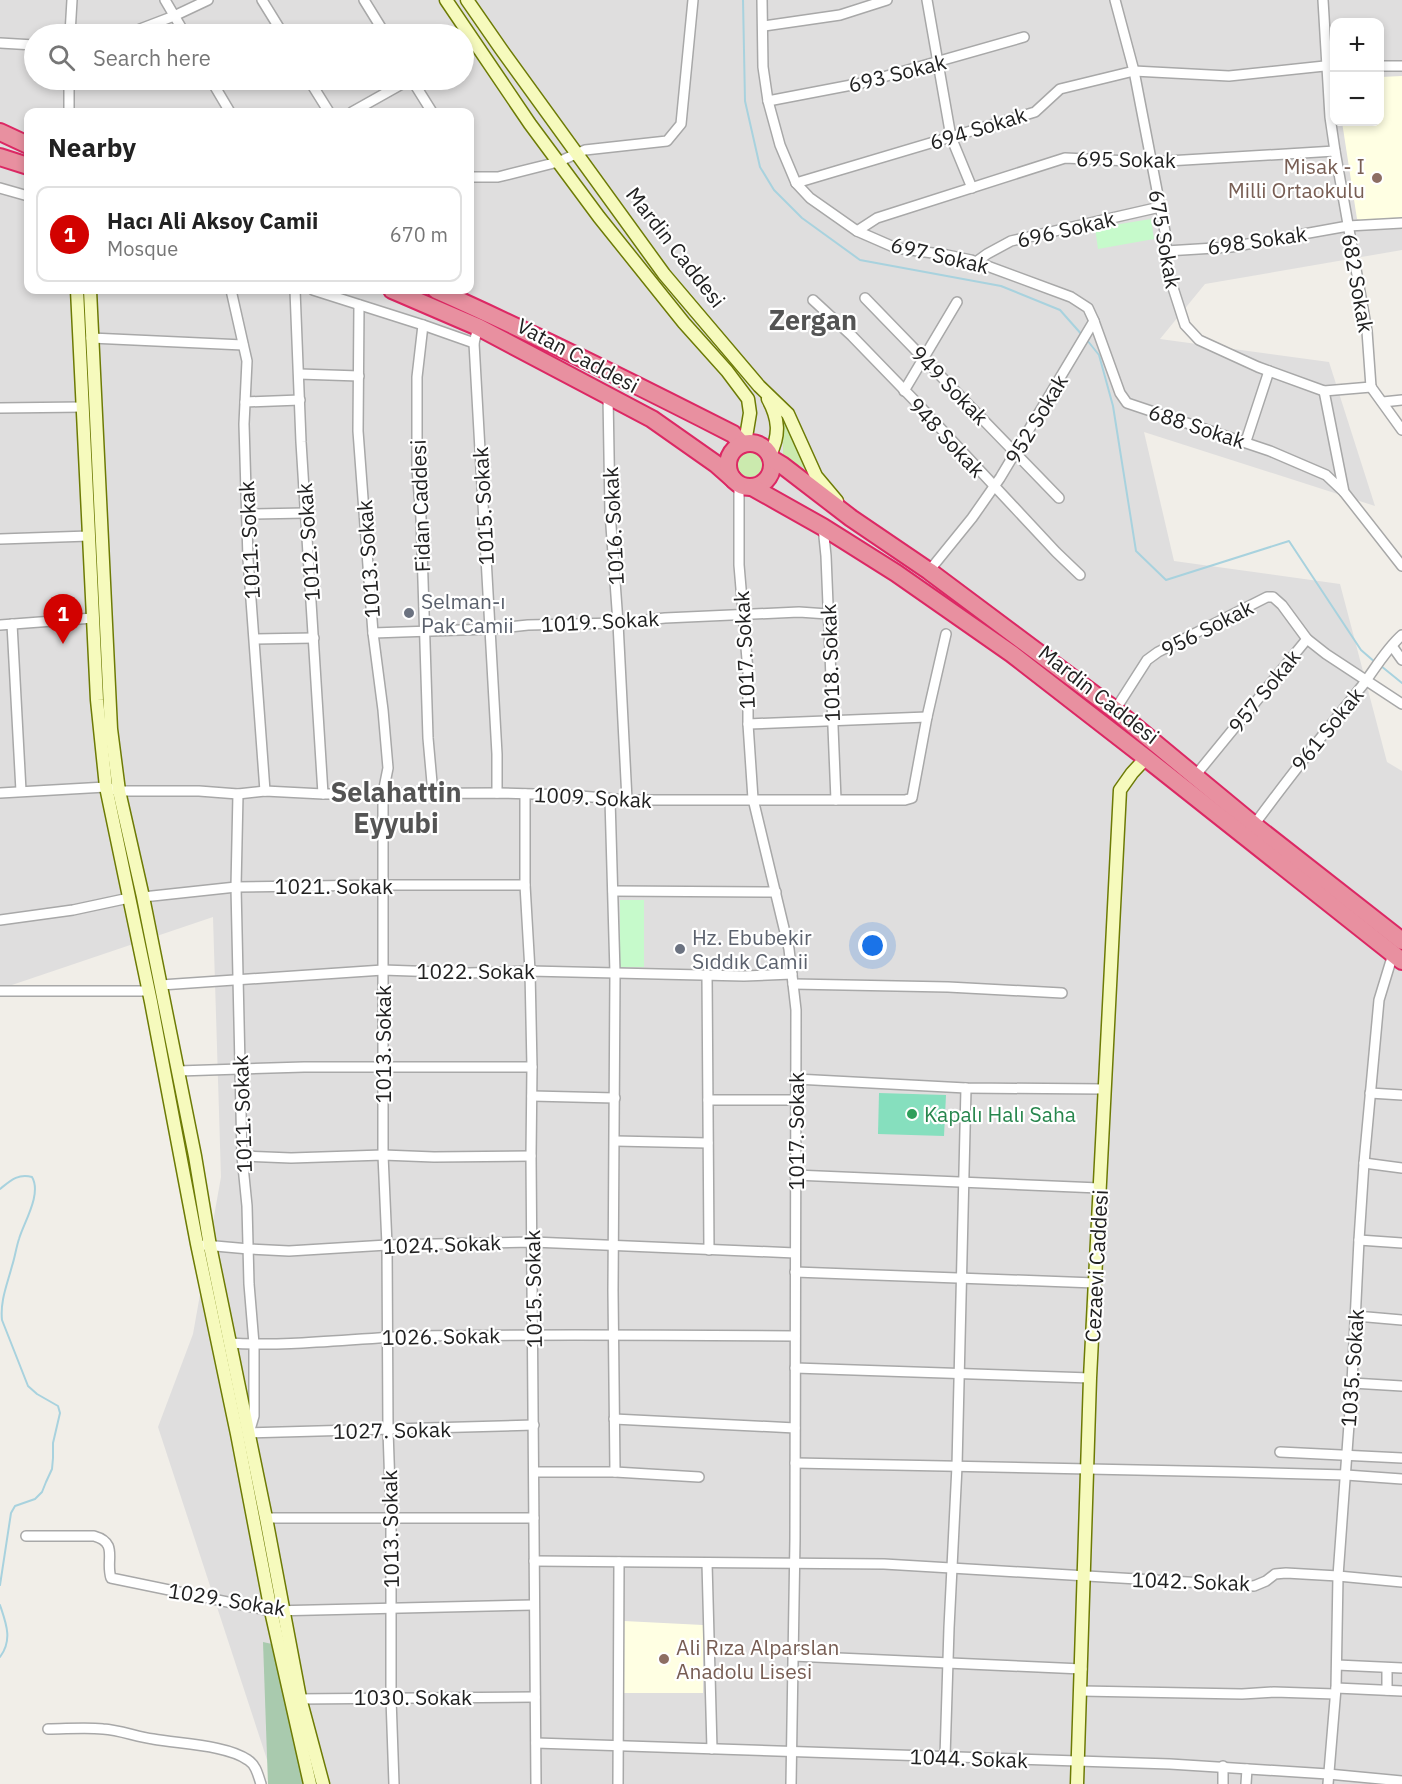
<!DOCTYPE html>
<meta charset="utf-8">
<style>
:root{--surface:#fff;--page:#f2f2f2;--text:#222;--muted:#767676;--line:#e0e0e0;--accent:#d20200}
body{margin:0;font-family:"IBM Plex Sans",sans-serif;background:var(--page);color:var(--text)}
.controls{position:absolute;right:18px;top:18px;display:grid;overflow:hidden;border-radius:12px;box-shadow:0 3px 9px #0003}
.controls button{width:54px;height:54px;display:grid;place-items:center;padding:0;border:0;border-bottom:2px solid var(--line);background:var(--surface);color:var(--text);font:30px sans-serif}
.you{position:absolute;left:873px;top:946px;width:21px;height:21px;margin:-15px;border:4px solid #fff;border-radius:50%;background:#1a73e8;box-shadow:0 0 0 9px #1a73e833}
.badge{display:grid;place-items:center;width:39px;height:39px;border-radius:50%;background:var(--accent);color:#fff;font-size:20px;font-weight:700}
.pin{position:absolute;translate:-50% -50px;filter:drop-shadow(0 2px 3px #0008)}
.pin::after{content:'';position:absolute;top:32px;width:21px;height:18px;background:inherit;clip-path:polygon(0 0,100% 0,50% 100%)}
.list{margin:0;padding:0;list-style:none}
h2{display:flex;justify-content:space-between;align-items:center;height:78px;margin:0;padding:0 24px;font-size:26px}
h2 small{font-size:20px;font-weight:400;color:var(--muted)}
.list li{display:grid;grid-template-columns:39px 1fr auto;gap:18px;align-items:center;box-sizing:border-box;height:96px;margin:0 12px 12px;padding:0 12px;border:2px solid var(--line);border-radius:12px}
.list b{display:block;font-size:22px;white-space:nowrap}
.list p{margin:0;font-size:20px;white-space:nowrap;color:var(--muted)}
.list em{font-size:20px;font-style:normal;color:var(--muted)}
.icon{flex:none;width:33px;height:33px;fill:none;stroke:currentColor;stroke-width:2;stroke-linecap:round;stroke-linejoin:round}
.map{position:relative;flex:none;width:1402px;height:1784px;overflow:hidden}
.search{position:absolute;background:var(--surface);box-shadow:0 3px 9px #0003;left:24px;top:24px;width:450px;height:66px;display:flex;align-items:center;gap:15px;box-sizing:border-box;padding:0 21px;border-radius:33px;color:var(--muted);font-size:22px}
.panel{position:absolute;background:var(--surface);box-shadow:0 3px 9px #0003;left:24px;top:108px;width:450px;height:186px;border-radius:12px}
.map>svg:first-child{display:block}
.residential{fill:#dfdede;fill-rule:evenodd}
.education{fill:#ffffe3}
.grass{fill:#cbeaae}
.cemetery{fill:#a9caae}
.park{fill:#c6facb}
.pitch{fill:#86dfbe}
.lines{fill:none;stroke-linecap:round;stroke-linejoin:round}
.stream{stroke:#a8d2de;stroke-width:2}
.street-casing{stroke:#a8a8a8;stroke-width:12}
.secondary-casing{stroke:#6d7b05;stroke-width:15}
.highway-casing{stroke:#dc2864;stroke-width:20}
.street{stroke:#fff;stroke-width:9}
.secondary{stroke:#f6fabd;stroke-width:12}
.highway{stroke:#e890a0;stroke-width:16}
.education-dot{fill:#8d6e63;stroke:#fff;stroke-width:2}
.worship-dot{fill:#6b7280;stroke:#fff;stroke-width:2}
.leisure-dot{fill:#2e9e5b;stroke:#fff;stroke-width:2}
.labels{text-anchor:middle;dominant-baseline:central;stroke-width:4.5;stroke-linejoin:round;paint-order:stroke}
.street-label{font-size:21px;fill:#212121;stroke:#fff}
.education-label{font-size:21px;fill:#785e54;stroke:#fff;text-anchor:end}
.worship-label{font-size:21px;fill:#5b616d;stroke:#fff;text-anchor:start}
.leisure-label{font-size:21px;fill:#27864d;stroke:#fff;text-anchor:start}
.district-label{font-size:27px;font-weight:bold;fill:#545454;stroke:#fff}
</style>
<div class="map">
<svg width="1402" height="1784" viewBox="0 0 1402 1784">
<rect width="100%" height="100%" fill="#f1eee8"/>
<path class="residential" d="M0 0H1402V250L1205 284 1160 339 1329 362 1375 506 1144 432 1174 561 1340 584 1387 762 1402 771V1784H275L158 1427 193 1334 221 1177 213 917 3 988H0ZM1334 22H1380V122H1334ZM34 34H464V80H34ZM28 112H470V290H28Z"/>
<g class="education">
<polygon points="1402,76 1402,219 1366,222 1357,219 1342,122 1380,122 1380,77"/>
<polygon points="624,1621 703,1625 703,1693 624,1693"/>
</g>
<g class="grass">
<polygon points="783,421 800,451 804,468 783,457"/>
<circle cx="750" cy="464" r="13"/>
</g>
<polygon class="cemetery" points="263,1642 272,1644 303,1784 268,1784"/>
<g class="park">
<polygon points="1151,219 1154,239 1098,249 1095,228"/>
<rect x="620" y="900" width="24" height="67"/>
</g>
<polygon class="pitch" points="879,1093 946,1095 944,1136 878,1134"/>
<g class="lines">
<g class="stream">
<polyline points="743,0 745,101 760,167 774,190 802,218 860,260 1001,286 1060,310 1083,336"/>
<polyline points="1087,340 1099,355 1113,406 1136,551 1166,580 1289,541 1361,650 1376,663"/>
<polyline points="1381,666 1402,683"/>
<path d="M0 1189C10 1181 18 1173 32 1177 42 1194 24 1222 19 1239 16 1248 15 1257 12 1266 7 1285 0 1301 2 1320L28 1386 37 1394 58 1406 60 1413 53 1443V1458L52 1469 46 1482 42 1492 35 1499 15 1506 11 1513 0 1585"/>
<path d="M0 1605C6 1623 13 1640 0 1657"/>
</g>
<defs>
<g id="street">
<polyline points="165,0 185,34"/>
<polyline points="262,0 283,34"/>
<polyline points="364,0 385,34"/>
<polyline points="762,0 763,67 768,101 780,145 796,183 810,198 857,231 896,248 947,255 971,260 1071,297 1088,308 1094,321 1120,393 1127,403 1270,451 1326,475 1344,492"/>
<polyline points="927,0 951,137 972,188"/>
<polyline points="1115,0 1134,71 1166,237 1166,266 1185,325 1199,340 1258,367 1324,391 1371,387"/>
<polyline points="1323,0 1330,117 1335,151 1367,331 1371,387"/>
<polyline points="764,26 840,15 887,0"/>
<polyline points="140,29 174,16 208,0"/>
<polyline points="70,34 72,0"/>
<polyline points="0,43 34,45"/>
<polyline points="1380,66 1402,66"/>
<polyline points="211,80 230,112"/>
<polyline points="309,80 329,112"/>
<polyline points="412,80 432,112"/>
<polyline points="768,101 862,83 1024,37"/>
<polyline points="69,112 69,80"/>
<polyline points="352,112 409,80"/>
<polyline points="470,175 471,177 498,177 558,162 585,150 667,141 681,124 693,0"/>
<polyline points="796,183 1035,112 1060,89 1134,71 1229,76 1334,65"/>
<polyline points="0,188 28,196"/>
<polyline points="857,231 877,218 1065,158 1151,162 1335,151"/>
<polyline points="1166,251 1231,247 1348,226 1402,223"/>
<polyline points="976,262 987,254 1011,241 1160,207"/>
<polyline points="231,290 247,361 244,424 248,559 265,791"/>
<polyline points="295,290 301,442 323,794"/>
<polyline points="313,290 423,325 474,343"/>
<polyline points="865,298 1059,498"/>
<polyline points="813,300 852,336 915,401 1056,552 1080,575"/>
<polyline points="359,305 358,431 373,633 383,710 388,768 383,793 383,1155 387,1245 388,1430 391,1518 391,1698 394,1784"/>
<polyline points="423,325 417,377 417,469 421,518 428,738 433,794"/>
<polyline points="478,327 474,343 497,754 497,793"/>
<polyline points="91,338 243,345"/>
<polyline points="299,374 359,376"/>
<polyline points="1371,387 1402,430"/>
<polyline points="904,391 957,302"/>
<polyline points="1324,391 1344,492 1402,566"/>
<polyline points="608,396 610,512 618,623 627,800"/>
<polyline points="245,402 300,400"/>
<polyline points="1383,402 1402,400"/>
<polyline points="0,408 83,407"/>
<polyline points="1246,441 1269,371"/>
<polyline points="739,483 739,565 748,671 748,724 753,799 789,949 796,1010 795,1539 791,1784"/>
<polyline points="247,514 305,513"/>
<polyline points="823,527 826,556 836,800"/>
<polyline points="0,539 89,536"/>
<polyline points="929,571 972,518 1000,478 1094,321"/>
<polyline points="12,624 21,791"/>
<polyline points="0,625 93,618"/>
<polyline points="373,633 490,629 528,625 618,623 665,618 799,612 828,614"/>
<polyline points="255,639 314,638"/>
<polyline points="1392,646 1402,660"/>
<polyline points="1115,710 1147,660 1158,652 1267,597 1273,597 1282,605 1307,639 1326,654 1402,704"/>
<polyline points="748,724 927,717"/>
<polyline points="1195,776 1307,639"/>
<polyline points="0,793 106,787 119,791 199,791 238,794 265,791 323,794 497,793 569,795 627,800 905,800 912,798 927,717 946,634"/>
<polyline points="238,794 236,887 242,1156 247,1206 249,1284 254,1344 254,1416 249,1433 534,1425"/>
<polyline points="525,794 525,885 530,971 532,1067 531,1156 536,1784"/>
<polyline points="610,799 615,973 613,1291 615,1472"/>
<path d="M1254 825C1289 777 1325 732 1362 686 1375 669 1386 649 1402 635"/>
<polyline points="613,891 776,892"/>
<polyline points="143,897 236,887 383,885 525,885"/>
<polyline points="0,920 73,910 129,898"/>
<polyline points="707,975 709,1250"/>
<polyline points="793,984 948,987 1062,993"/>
<polyline points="161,985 383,970 469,973 530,971 744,976 792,974"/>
<polyline points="0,991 149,991"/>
<polyline points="178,1071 304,1067 532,1067"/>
<polyline points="796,1079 966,1088 1104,1089"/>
<polyline points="1370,1093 1402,1095"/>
<polyline points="532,1096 615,1098"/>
<polyline points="708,1100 796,1100"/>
<polyline points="615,1141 708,1143"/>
<polyline points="242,1156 291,1158 383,1155 434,1157 531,1156"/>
<polyline points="1364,1163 1402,1168"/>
<polyline points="795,1175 1099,1188"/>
<polyline points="1359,1240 1402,1243"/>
<polyline points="204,1245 249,1249 289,1251 387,1245 533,1242 795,1253"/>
<polyline points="795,1272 1095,1283"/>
<polyline points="1356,1316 1402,1320"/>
<path d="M230 1343C292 1347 355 1338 417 1336 543 1334 669 1335 795 1336"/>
<polyline points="795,1368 1090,1378"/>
<polyline points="1352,1383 1402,1386"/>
<polyline points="614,1419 795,1428"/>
<polyline points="1280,1452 1402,1458"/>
<polyline points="795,1463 1234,1472 1346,1475 1402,1479"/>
<polyline points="535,1472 615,1472 699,1477"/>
<polyline points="266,1518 534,1518"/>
<path d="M26 1536H94C119 1543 105 1560 111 1578L271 1611 534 1605"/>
<polyline points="534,1561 884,1564 1254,1586 1266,1581 1275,1574 1286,1573 1338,1576 1402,1582"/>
<polyline points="707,1563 712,1749"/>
<polyline points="793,1656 1082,1669"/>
<polyline points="1337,1665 1402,1668"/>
<polyline points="1336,1688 1402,1691"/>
<polyline points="1387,1690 1387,1668"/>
<polyline points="1081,1691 1242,1694 1274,1692 1335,1694"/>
<polyline points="295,1699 535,1697"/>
<path d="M48 1729C66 1729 85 1727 103 1729 120 1730 137 1737 153 1739 180 1744 227 1745 248 1760 256 1765 258 1775 261 1784"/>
<polyline points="536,1743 1170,1764 1328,1774 1402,1781"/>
<polyline points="945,1757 949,1628 957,1466 966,1088"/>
<polyline points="618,1784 619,1562"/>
<polyline points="1223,1784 1223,1766"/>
<polyline points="1246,1784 1247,1769"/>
<polyline points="1328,1784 1336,1688 1338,1576 1352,1383 1359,1240 1364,1163 1379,1000 1393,954"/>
</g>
<g id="secondary">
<polyline points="446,0 530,124 599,217 684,323 727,371 748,399 750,413 745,443"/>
<polyline points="467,0 501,49 664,274 759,386 788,414 816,476 837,501"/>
<polyline points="77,290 97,700 106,787 151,1002 197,1244 237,1434 271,1611 310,1784"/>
<polyline points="90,290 111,729 119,791 143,897 195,1156 210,1246 266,1518 300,1698 323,1784"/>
<path d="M768 399C779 419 780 435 770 455"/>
<polyline points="1077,1784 1090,1378 1120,790 1132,773 1146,758"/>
</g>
<g id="highway">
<polyline points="0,132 28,145"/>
<polyline points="0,157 28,166"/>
<polyline points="392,290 478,327 652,419 716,464 733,479"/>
<path d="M436 290C537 335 635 384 733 434L742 444"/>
<circle cx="750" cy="465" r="22"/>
<polyline points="772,459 782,465 851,518 929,571 1115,710 1254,825 1402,941"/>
<polyline points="752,487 823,527 896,573 1012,654 1146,758 1402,961"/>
</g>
</defs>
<use href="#street" class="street-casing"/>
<use href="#secondary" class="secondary-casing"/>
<use href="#highway" class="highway-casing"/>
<use href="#street" class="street"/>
<use href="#secondary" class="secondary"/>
<use href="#highway" class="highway"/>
</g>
<g class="education-dot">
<circle cx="1377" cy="178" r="6"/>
<circle cx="664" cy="1659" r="6"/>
</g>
<g class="worship-dot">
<circle cx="409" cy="613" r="6"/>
<circle cx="680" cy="949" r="6"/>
</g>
<circle class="leisure-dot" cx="912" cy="1114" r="6"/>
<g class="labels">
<g class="street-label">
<text transform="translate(897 73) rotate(-14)">693 Sokak</text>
<text transform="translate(978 128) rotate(-17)">694 Sokak</text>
<text transform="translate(1126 159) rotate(1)">695 Sokak</text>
<text transform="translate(1066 229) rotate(-13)">696 Sokak</text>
<text transform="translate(1165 239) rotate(80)">675 Sokak</text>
<text transform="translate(1257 240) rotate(-8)">698 Sokak</text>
<text transform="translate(676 247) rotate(52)">Mardin Caddesi</text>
<text transform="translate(940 255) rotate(13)">697 Sokak</text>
<text transform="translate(1358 283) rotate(80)">682 Sokak</text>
<text transform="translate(578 355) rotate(28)">Vatan Caddesi</text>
<text transform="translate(950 385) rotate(46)">949 Sokak</text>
<text transform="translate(1036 419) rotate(-59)">952 Sokak</text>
<text transform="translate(1197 426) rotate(18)">688 Sokak</text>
<text transform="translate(947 437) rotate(47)">948 Sokak</text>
<text transform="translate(420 506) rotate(-92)">Fidan Caddesi</text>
<text transform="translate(483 506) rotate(-93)">1015. Sokak</text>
<text transform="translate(613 526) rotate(-93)">1016. Sokak</text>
<text transform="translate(249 540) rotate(-93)">1011. Sokak</text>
<text transform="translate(308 542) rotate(-94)">1012. Sokak</text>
<text transform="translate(368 559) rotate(-94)">1013. Sokak</text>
<text transform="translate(600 621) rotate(-3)">1019. Sokak</text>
<text transform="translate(1207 628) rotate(-27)">956 Sokak</text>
<text transform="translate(744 650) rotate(-93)">1017. Sokak</text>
<text transform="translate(830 663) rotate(-92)">1018. Sokak</text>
<text transform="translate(1264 691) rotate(-51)">957 Sokak</text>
<text transform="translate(1099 694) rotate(38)">Mardin Caddesi</text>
<text transform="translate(1327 729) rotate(-51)">961 Sokak</text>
<text transform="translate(593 797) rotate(3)">1009. Sokak</text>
<text x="334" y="886">1021. Sokak</text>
<text x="476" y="971">1022. Sokak</text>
<text transform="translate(383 1044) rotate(-90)">1013. Sokak</text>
<text transform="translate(242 1114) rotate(-92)">1011. Sokak</text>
<text transform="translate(796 1131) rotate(-90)">1017. Sokak</text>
<text transform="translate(442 1244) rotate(-2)">1024. Sokak</text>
<text transform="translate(1096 1266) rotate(-87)">Cezaevi Caddesi</text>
<text transform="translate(533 1289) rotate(-91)">1015. Sokak</text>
<text transform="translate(441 1336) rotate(-1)">1026. Sokak</text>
<text transform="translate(1352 1368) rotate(-86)">1035. Sokak</text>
<text transform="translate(392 1430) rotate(-1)">1027. Sokak</text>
<text transform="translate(390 1529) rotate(-91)">1013. Sokak</text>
<text transform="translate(1191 1581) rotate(2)">1042. Sokak</text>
<text transform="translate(227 1599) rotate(9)">1029. Sokak</text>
<text x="413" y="1697">1030. Sokak</text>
<text transform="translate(969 1758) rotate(2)">1044. Sokak</text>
</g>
<g class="education-label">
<text x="1365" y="166">Misak - I<tspan x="1365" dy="24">Milli Ortaokulu</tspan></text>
<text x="676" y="1647" text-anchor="start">Ali Rıza Alparslan<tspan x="676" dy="24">Anadolu Lisesi</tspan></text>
</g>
<g class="worship-label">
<text x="421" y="601">Selman-ı<tspan x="421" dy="24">Pak Camii</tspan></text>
<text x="692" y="937">Hz. Ebubekir<tspan x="692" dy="24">Sıddık Camii</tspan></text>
</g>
<g class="leisure-label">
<text x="924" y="1114">Kapalı Halı Saha</text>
</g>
<g class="district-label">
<text x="813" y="319">Zergan</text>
<text x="396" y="791">Selahattin<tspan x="396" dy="31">Eyyubi</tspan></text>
</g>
</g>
</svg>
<div class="controls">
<button>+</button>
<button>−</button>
</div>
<div class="you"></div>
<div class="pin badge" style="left:63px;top:644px">1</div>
<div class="search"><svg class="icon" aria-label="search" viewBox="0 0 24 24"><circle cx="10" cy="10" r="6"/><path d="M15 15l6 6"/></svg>Search here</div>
<section class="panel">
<h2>Nearby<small></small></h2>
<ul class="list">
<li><span class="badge">1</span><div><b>Hacı Ali Aksoy Camii</b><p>Mosque</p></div><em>670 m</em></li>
</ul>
</section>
</div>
